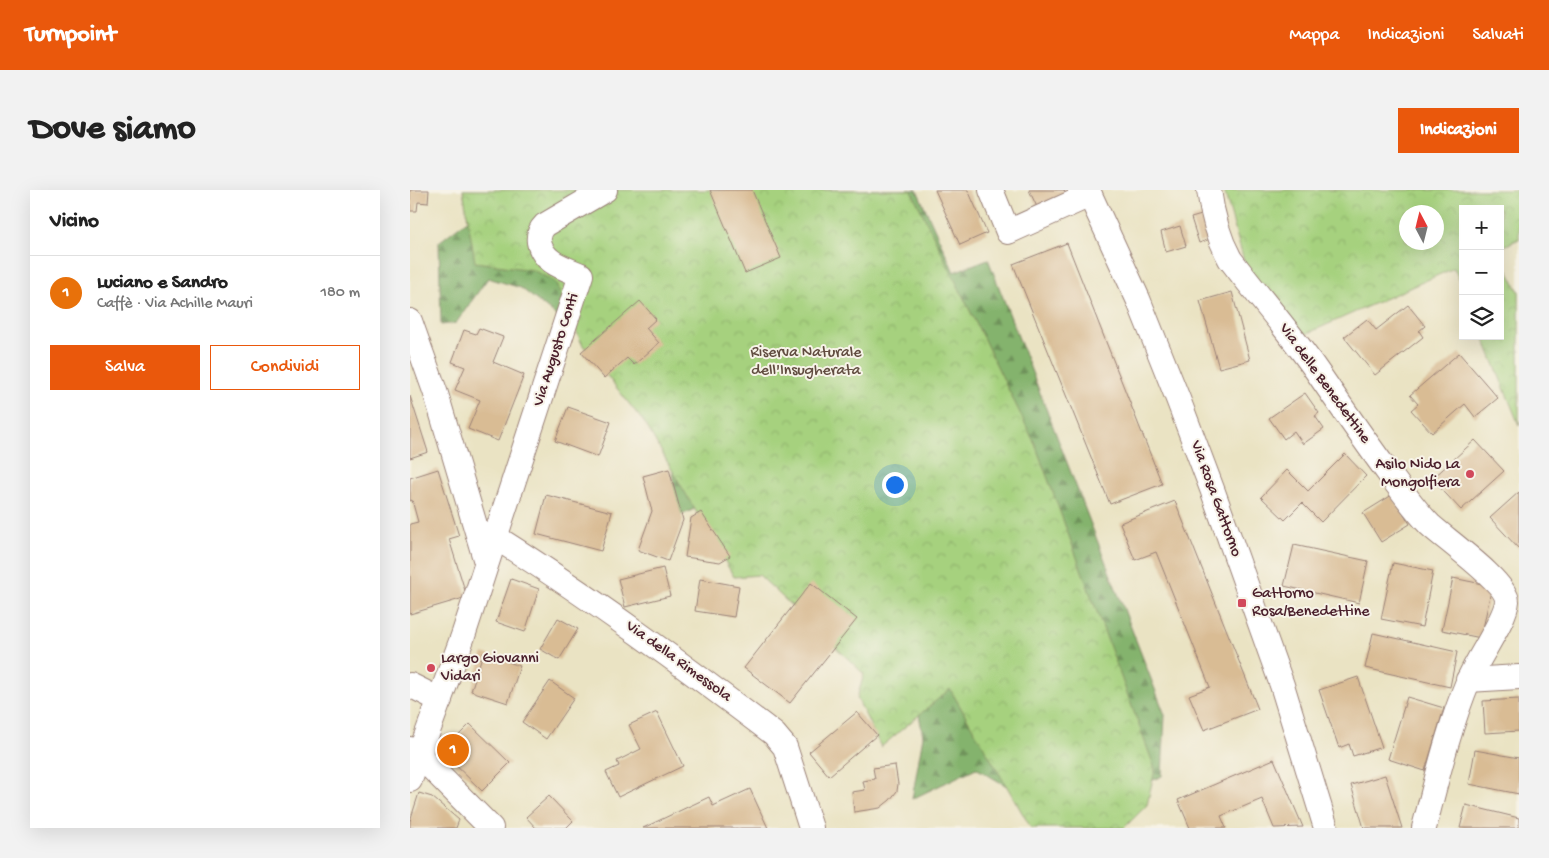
<!DOCTYPE html>
<html lang="it">
<meta charset="utf-8">
<style>
:root{--surface:#fff;--page:#f2f2f2;--text:#222;--muted:#767676;--line:#e0e0e0;--accent:#ea580c}
body{margin:0;font-family:"Gochi Hand",sans-serif;background:var(--page);color:var(--text)}
.controls{position:absolute;right:15px;top:15px;display:grid;overflow:hidden;border-radius:0px;box-shadow:0 5px 20px #0002}
.controls button{width:45px;height:45px;display:grid;place-items:center;padding:0;border:0;border-bottom:1px solid var(--line);background:var(--surface);color:var(--text);font:25px sans-serif}
.compass{position:absolute;left:989px;top:15px;width:45px;height:45px;border-radius:50%;background:var(--surface);box-shadow:0 5px 20px #0002;rotate:353deg}
.you{position:absolute;left:484px;top:294px;width:18px;height:18px;margin:-12px;border:4px solid #fff;border-radius:50%;background:#1a73e8;box-shadow:0 0 0 8px #1a73e833}
.badge{display:grid;place-items:center;width:32px;height:32px;border-radius:50%;background:var(--accent);color:#fff;font-size:16px;font-weight:700}
.pin{position:absolute;translate:-50% -50%;border:2px solid #fff;box-shadow:0 1px 5px #0006}
.list{margin:0;padding:0;list-style:none}
h2{display:flex;justify-content:space-between;align-items:center;height:65px;margin:0;padding:0 20px;font-size:21px}
h2 small{font-size:16px;font-weight:400;color:var(--muted)}
.list li{display:grid;grid-template-columns:32px 1fr auto;gap:15px;align-items:center;box-sizing:border-box;height:75px;padding:0 20px;border-top:1px solid var(--line)}
.list b{display:block;font-size:19px;white-space:nowrap}
.list p{margin:0;font-size:16px;white-space:nowrap;color:var(--muted)}
.list em{font-size:16px;font-style:normal;color:var(--muted)}
.actions{display:flex;gap:10px;padding:15px 20px}
.actions a{flex:1;padding:11px 0;border:1px solid var(--accent);border-radius:0px;text-align:center;font-size:18px;color:var(--accent)}
.actions .main{background:var(--accent);color:#fff}
.icon{flex:none;width:28px;height:28px;fill:none;stroke:currentColor;stroke-width:2;stroke-linecap:round;stroke-linejoin:round}
.map{position:relative;flex:none;width:1109px;height:638px;overflow:hidden;border-radius:0px}
header{display:flex;align-items:center;gap:30px;box-sizing:border-box;height:70px;padding:0 25px;background:var(--accent);color:#fff}
header strong{font-size:24px}
nav{display:flex;gap:28px;margin-inline-start:auto;font-size:18px}
.intro{display:flex;align-items:center;justify-content:space-between;box-sizing:border-box;height:120px;padding:0 30px}
h1{margin:0;font-size:35px}
.button{padding:12px 22px;border-radius:0px;background:var(--accent);color:#fff;font-size:18px;font-weight:700}
main{display:flex;gap:30px;padding:0 30px}
aside{flex:1;background:var(--surface);border-radius:0px;box-shadow:0 5px 20px #0002}
.map>svg:first-child{display:block}
.forest{fill:url(#forest-firs);stroke:#67694c}
.park{fill:url(#park-crowns);stroke:#787854;fill-rule:evenodd}
.building{fill:#d9bc94}
.lines{fill:none;stroke-linecap:round;stroke-linejoin:round}
.minor-casing{stroke:#9a8177;stroke-width:26}
.minor{stroke:#fff;stroke-width:24}
.poi-dot{fill:#d1495b;stroke:#f7f3e8;stroke-width:2}
.labels{text-anchor:middle;dominant-baseline:central;stroke-width:4;stroke-linejoin:round;paint-order:stroke}
.street-label{font-size:16px;fill:#4a1f2b;stroke:#f7f3e8}
.park-label{font-size:16px;fill:#614c40;stroke:#f7f3e8}
.poi-label{font-size:16px;fill:#4a1f2b;stroke:#f7f3e8;text-anchor:start}
</style>
<header>
<strong>Turnpoint</strong>
<nav><a>Mappa</a><a>Indicazioni</a><a>Salvati</a></nav>
</header>
<div class="intro"><h1>Dove siamo</h1><a class="button">Indicazioni</a></div>
<main>
<aside>
<h2>Vicino<small></small></h2>
<ul class="list">
<li><span class="badge" style="background:#e8710a">1</span><div><b>Luciano e Sandro</b><p>Caffè · Via Achille Mauri</p></div><em>180 m</em></li>
</ul>
<div class="actions"><a class="main">Salva</a><a>Condividi</a></div>
</aside>
<div class="map">
<svg width="1109" height="638" viewBox="0 0 1109 638">
<defs>
<pattern id="forest-firs" width="22" height="20" patternUnits="userSpaceOnUse" patternTransform="scale(1.25)"><rect width="22" height="20" fill="#84b36d"/><path d="M5 1l3.5 6h-7zM16 11l3.5 6h-7z" fill="#6e915a"/></pattern>
<pattern id="park-crowns" width="20" height="18" patternUnits="userSpaceOnUse" patternTransform="scale(1.25)"><rect width="20" height="18" fill="#a6d17e"/><path d="M2 6a3 3 0 1 1 6 0M12 15a3 3 0 1 1 6 0" fill="none" stroke="#90b36d"/></pattern>
</defs>
<rect width="100%" height="100%" fill="#f7f3e8"/>
<filter id="ink" filterUnits="userSpaceOnUse"><feTurbulence type="fractalNoise" baseFrequency=".02" numOctaves="2"/><feDisplacementMap in="SourceGraphic" scale="10" xChannelSelector="R" yChannelSelector="G"/><feConvolveMatrix kernelMatrix="1 2 1 2 8 2 1 2 1" color-interpolation-filters="sRGB"/></filter>
<filter id="wash" filterUnits="userSpaceOnUse"><feTurbulence type="fractalNoise" baseFrequency=".0096" numOctaves="4" result="noise"/><feDisplacementMap in="SourceGraphic" scale="20" xChannelSelector="R" yChannelSelector="G"/><feGaussianBlur stdDeviation="1.12" result="paint"/><feColorMatrix in="noise" values="0 0 0 0 0 0 0 0 0 0 0 0 0 0 0 0 0 1.4 0 .05"/><feComposite in="paint" operator="in"/></filter>
<g filter="url(#wash)">
<rect width="100%" height="100%" fill="#eae3c3"/>
<g class="forest">
<polygon points="404,0 507,0 544,82 578,69 755,525 752,586 656,631 566,578 502,609 513,546 502,486 368,280 263,329 263,227"/>
<polygon points="65,24 159,91 148,127 111,98 78,88 46,133 31,135 29,52"/>
</g>
<g class="park">
<polygon points="53,0 501,0 625,254 745,579 737,615 714,638 621,638 540,499 471,557 447,508 454,484 349,385 324,387 236,235 172,154 145,92 123,80 65,72"/>
<path d="M814 0H1109V49L1090 58V19H1053V98L1044 78 887 148 837 82ZM996 22H1026V52H996Z"/>
<polygon points="1090,65 1109,102 1109,235 1073,146 1090,146"/>
</g>
<g id="blocks">
<g class="building">
<polygon points="0,0 19,0 18,13 8,12 7,21 0,21"/>
<polygon points="300,0 342,0 371,68 335,83"/>
<polygon points="525,0 558,0 577,43 550,55"/>
<polygon points="619,0 654,0 657,7 628,19"/>
<polygon points="795,24 803,48 789,53 781,28"/>
<polygon points="770,36 776,56 756,62 751,42"/>
<polygon points="657,53 752,294 700,314 603,74"/>
<polygon points="822,102 840,170 809,178 790,111"/>
<polygon points="230,111 246,129 236,138 249,153 224,175 217,168 194,188 171,162"/>
<polygon points="998,115 1015,136 1009,141 1013,147 965,185 934,147 957,129 966,140"/>
<polygon points="69,138 93,147 83,172 114,185 88,251 58,239 70,210 45,200 55,177 42,172 54,140 66,144"/>
<polygon points="1049,163 1088,208 1065,227 1055,214 1022,243 1001,220 1008,214 1000,205"/>
<polygon points="895,203 909,223 905,226 914,239 893,254 884,241 874,249 859,228"/>
<polygon points="0,206 18,262 0,268"/>
<polygon points="158,217 201,232 188,267 145,251"/>
<polygon points="1065,250 1094,281 1051,320 1022,289"/>
<polygon points="935,264 956,286 911,332 892,313 875,330 851,307 877,280 898,301"/>
<polygon points="28,279 49,346 39,349 57,407 0,424 0,334 8,332 2,310 0,311 0,288"/>
<polygon points="259,279 273,330 258,371 228,360 242,321 233,286"/>
<polygon points="1109,302 1109,359 1080,328"/>
<polygon points="136,305 202,322 191,361 126,344"/>
<polygon points="982,305 1000,334 971,352 953,323"/>
<polygon points="765,311 848,519 794,540 779,505 800,497 746,362 725,370 710,333"/>
<polygon points="291,322 320,366 310,372 275,367 281,328"/>
<polygon points="884,355 958,371 949,413 874,396"/>
<polygon points="983,373 1023,381 1012,437 971,429"/>
<polygon points="253,378 260,406 215,417 208,389"/>
<polygon points="1043,388 1082,396 1071,448 1032,440"/>
<polygon points="101,389 129,399 115,442 86,432"/>
<polygon points="290,389 329,396 324,427 285,421"/>
<polygon points="401,393 447,429 380,513 334,478"/>
<polygon points="148,428 168,439 149,470 130,459"/>
<polygon points="963,443 1047,462 1040,497 955,478"/>
<polygon points="73,463 110,476 98,513 61,501"/>
<polygon points="948,487 972,557 943,566 939,554 929,558 909,500"/>
<polygon points="140,491 164,508 136,549 112,532"/>
<polygon points="997,507 1034,518 1015,581 978,569"/>
<polygon points="1109,509 1109,541 1075,543 1073,511"/>
<polygon points="247,522 273,576 208,607 196,582 209,576 207,571 231,559 219,535"/>
<polygon points="447,522 467,545 419,586 399,562"/>
<polygon points="60,534 100,573 72,601 32,562"/>
<polygon points="1065,560 1109,568 1109,604 1059,594"/>
<polygon points="864,569 893,637 864,638 852,609 811,626 816,638 780,638 768,610"/>
<polygon points="485,575 488,594 487,601 480,610 470,618 444,622 442,602 455,600 453,591 465,589 463,578"/>
<polygon points="975,585 992,638 954,638 941,595"/>
<polygon points="340,599 358,638 233,638 299,607 303,616"/>
<polygon points="9,603 22,607 49,630 46,638 0,638 0,631"/>
<polygon points="139,606 163,631 156,638 126,638 116,627"/>
<polygon points="1056,615 1109,628 1109,638 1050,638"/>
</g>
</g>
</g>
<g filter="url(#ink)">
<use href="#blocks" fill-opacity="0" stroke="#9a8177" stroke-width="1"/>
<g class="lines">
<defs>
<g id="minor">
<polyline points="581,0 598,42 680,5"/>
<polyline points="670,0 680,5 728,109 768,209 802,299 872,495 916,638"/>
<path d="M799 0C802 24 808 47 820 69 848 106 879 141 906 180 930 215 954 250 980 285 993 302 1005 320 1020 335 1035 349 1097 393 1097 411 1096 429 1067 469 1059 489 1039 537 1027 588 1014 638"/>
<polyline points="0,131 26,204 76,372"/>
<path d="M85 347C182 408 273 475 364 544L375 557 401 638"/>
<polyline points="1058,490 1109,487"/>
<polyline points="0,495 30,510"/>
<polyline points="0,559 9,565 81,638"/>
<path d="M0 590 53 446 171 85C155 78 133 73 129 52 128 45 130 40 135 35L195 0"/>
</g>
</defs>
<use href="#minor" class="minor-casing"/>
<use href="#minor" class="minor"/>
</g>
</g>
<g class="poi-dot">
<circle cx="1060" cy="284" r="5"/>
<rect x="827" y="408" width="10" height="10" rx="2.5"/>
<circle cx="21" cy="478" r="5"/>
</g>
<g class="labels">
<g class="street-label">
<text transform="translate(147 160) rotate(-72)">Via Augusto Conti</text>
<text transform="translate(914 194) rotate(54)">Via delle Benedettine</text>
<text transform="translate(805 309) rotate(70)">Via Rosa Gattorno</text>
<text transform="translate(268 472) rotate(36)">Via della Rimessola</text>
</g>
<g class="park-label">
<text x="396" y="163">Riserva Naturale<tspan x="396" dy="18">dell'Insugherata</tspan></text>
</g>
<g class="poi-label">
<text x="1050" y="275" text-anchor="end">Asilo Nido La<tspan x="1050" dy="18">Mongolfiera</tspan></text>
<text x="842" y="404">Gattorno<tspan x="842" dy="18">Rosa/Benedettine</tspan></text>
<text x="31" y="469">Largo Giovanni<tspan x="31" dy="18">Vidari</tspan></text>
</g>
</g>
</svg>
<div class="controls">
<button>+</button>
<button>−</button>
<button><svg class="icon" aria-label="layers" viewBox="0 0 24 24"><path d="M12 4l9 5-9 5-9-5zM3 14l9 5 9-5"/></svg></button>
</div>
<svg class="compass" viewBox="-18 -18 36 36"><path d="M0-13l5 13h-10z" fill="#e53935"/><path d="M0 13l5-13h-10z" fill="#767676"/></svg>
<div class="you"></div>
<div class="pin badge" style="left:43px;top:560px;background:#e8710a">1</div>
</div>
</main>
